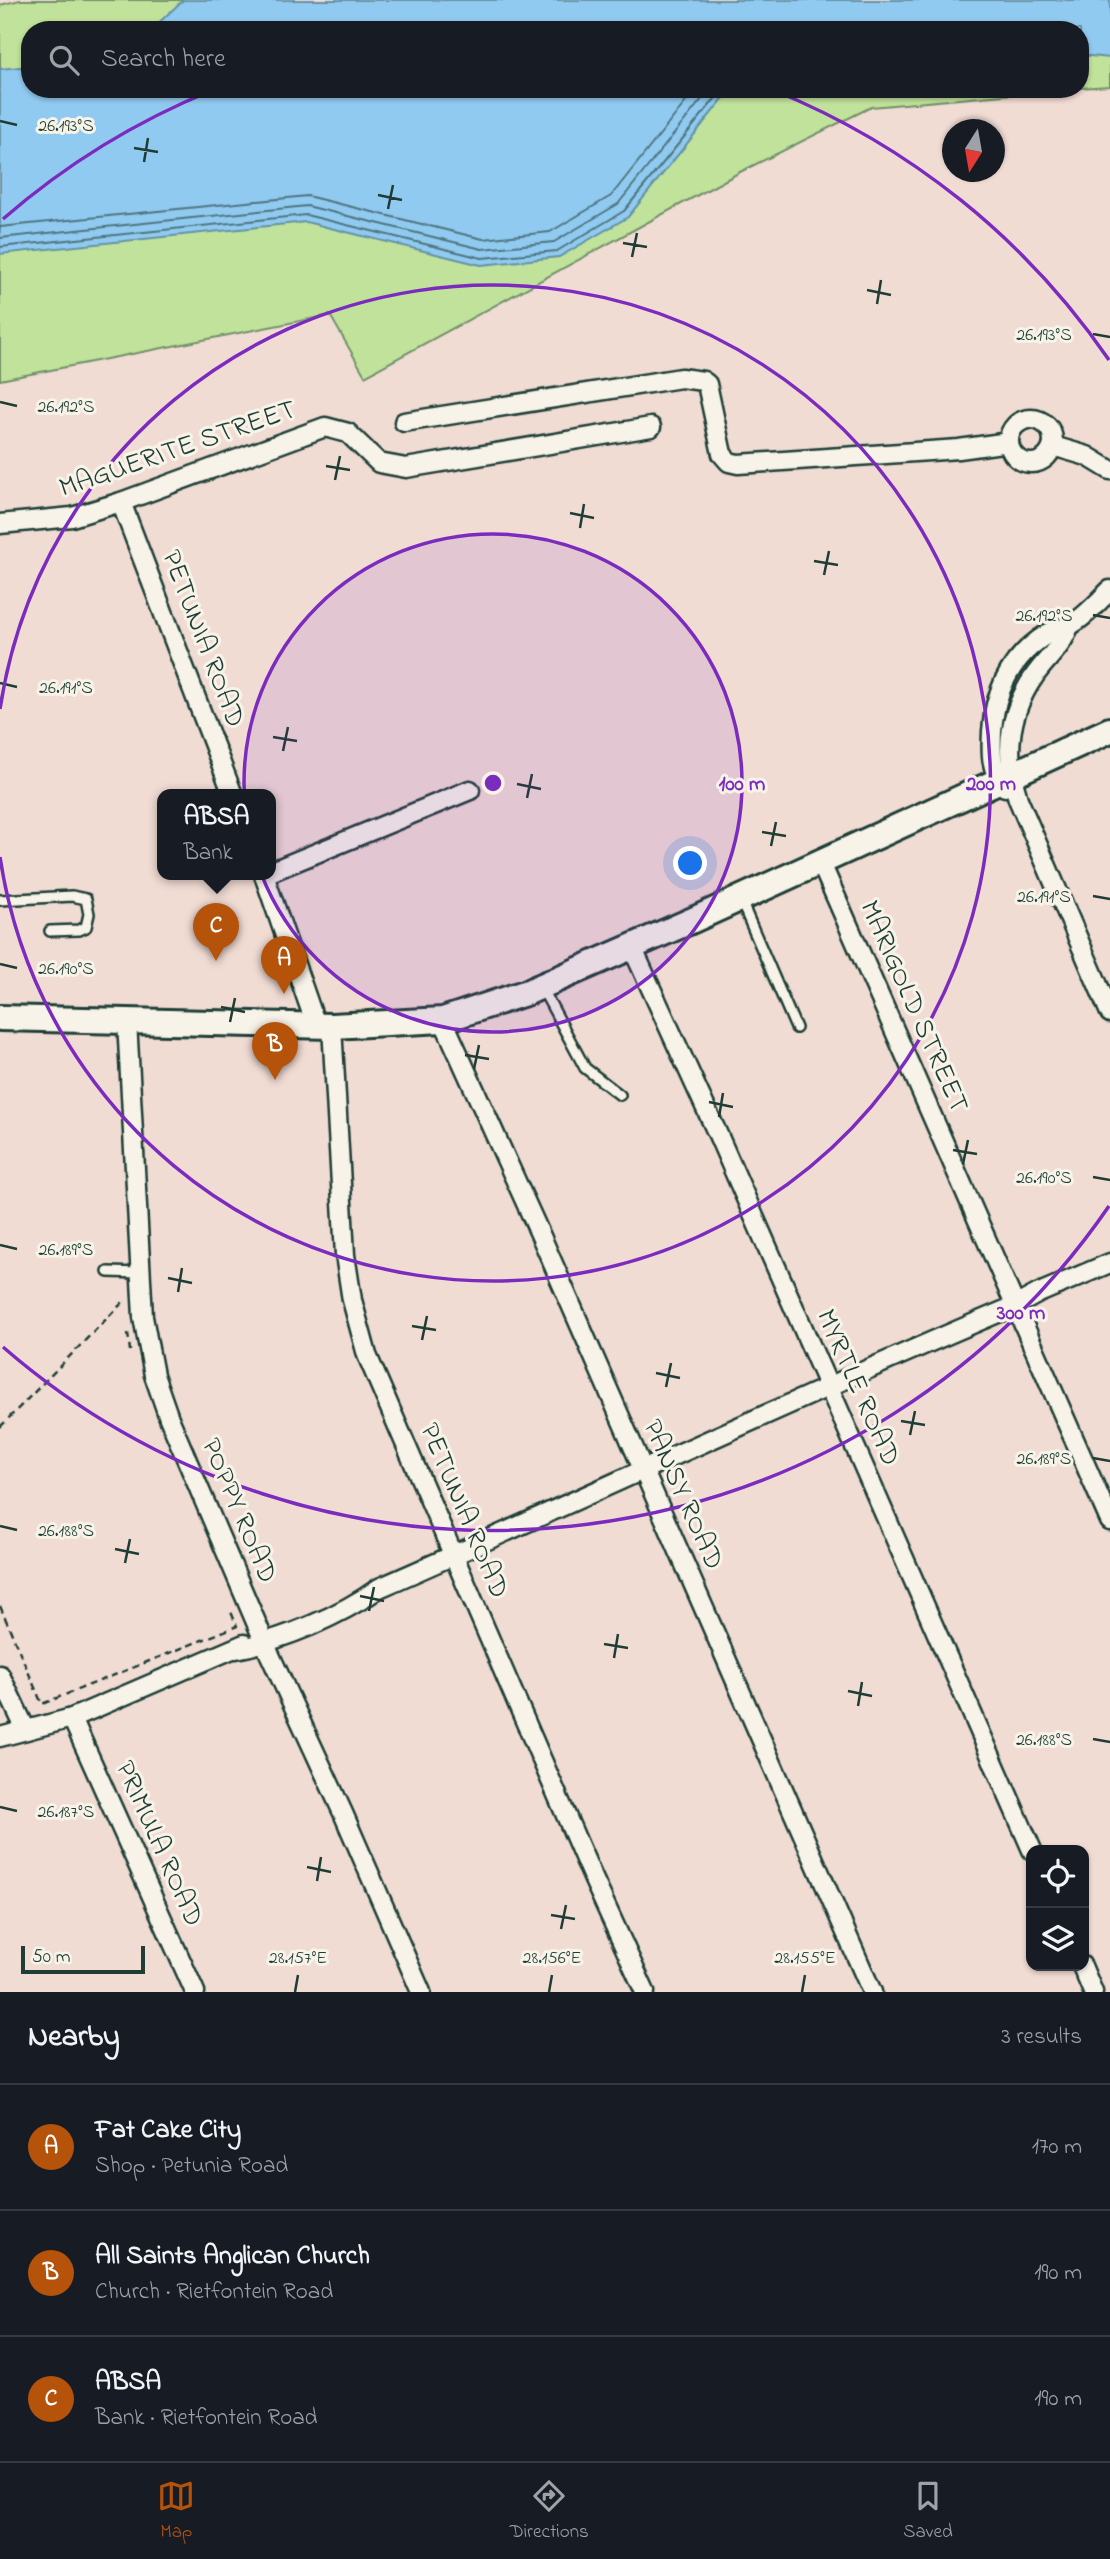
<!DOCTYPE html>
<meta charset="utf-8">
<style>
:root{--surface:#171b24;--page:#242831;--text:#f1f3f6;--muted:#9ea1a6;--line:#363941;--accent:#b45309}
body{margin:0;font-family:"Indie Flower",sans-serif;background:var(--page);color:var(--text)}
.controls{position:absolute;right:21px;bottom:21px;display:grid;overflow:hidden;border-radius:14px;box-shadow:0 2px 5px #0004}
.controls button{width:63px;height:63px;display:grid;place-items:center;padding:0;border:0;border-bottom:2px solid var(--line);background:var(--surface);color:var(--text);font:35px sans-serif}
.compass{position:absolute;left:942px;top:119px;width:63px;height:63px;border-radius:50%;background:var(--surface);box-shadow:0 2px 5px #0004;rotate:191deg}
.scale{position:absolute;left:21px;bottom:18px;width:124px;box-sizing:border-box;padding-left:7px;border:4px solid #1f3d34;border-top:0;font-size:19px;line-height:24px;white-space:nowrap;color:#1f3d34;-webkit-text-stroke:5px #f7f3e8;paint-order:stroke}
.you{position:absolute;left:691px;top:864px;width:24px;height:24px;margin:-18px;border:5px solid #fff;border-radius:50%;background:#1a73e8;box-shadow:0 0 0 10px #1a73e833}
.badge{display:grid;place-items:center;width:46px;height:46px;border-radius:50%;background:var(--accent);color:#fff;font-size:23px;font-weight:700}
.pin{position:absolute;translate:-50% -58px;filter:drop-shadow(0 2px 4px #0008)}
.pin::after{content:'';position:absolute;top:37px;width:24px;height:21px;background:inherit;clip-path:polygon(0 0,100% 0,50% 100%)}
.popup{position:absolute;left:157px;top:789px;width:119px;height:91px;box-sizing:border-box;display:grid;place-content:center;border-radius:14px;background:var(--surface);filter:drop-shadow(0 2px 5px #0005);font-size:23px;white-space:nowrap;color:var(--muted)}
.popup b{font-size:26px;color:var(--text)}
.popup::after{content:'';position:absolute;left:50%;top:100%;margin-left:-14px;border:14px solid transparent;border-top-color:var(--surface)}
.list{margin:0;padding:0;list-style:none}
h2{display:flex;justify-content:space-between;align-items:center;height:91px;margin:0;padding:0 28px;font-size:30px}
h2 small{font-size:23px;font-weight:400;color:var(--muted)}
.list li{display:grid;grid-template-columns:46px 1fr auto;gap:21px;align-items:center;box-sizing:border-box;height:126px;padding:0 28px;border-top:2px solid var(--line)}
.list b{display:block;font-size:26px;white-space:nowrap}
.list p{margin:0;font-size:23px;white-space:nowrap;color:var(--muted)}
.list em{font-size:23px;font-style:normal;color:var(--muted)}
.icon{flex:none;width:38px;height:38px;fill:none;stroke:currentColor;stroke-width:2;stroke-linecap:round;stroke-linejoin:round}
.map{position:relative;flex:none;width:1110px;height:1992px;overflow:hidden}
.search{position:absolute;background:var(--surface);box-shadow:0 2px 5px #0004;left:21px;right:21px;top:21px;height:77px;display:flex;align-items:center;gap:18px;box-sizing:border-box;padding:0 24px;border-radius:28px;color:var(--muted);font-size:26px}
.sheet{height:469px;background:var(--surface)}
nav{display:flex;justify-content:space-around;align-items:center;box-sizing:border-box;height:98px;border-top:2px solid var(--line);background:var(--surface);font-size:19px;color:var(--muted)}
nav a{display:grid;justify-items:center;gap:4px}
nav .on{color:var(--accent)}
.map>svg:first-child{display:block}
.green{fill:#c1e29b;stroke:#709068;stroke-width:2}
.water{fill:#91caf0;stroke:#6392a5;stroke-width:2}
.lines{fill:none;stroke-linecap:round;stroke-linejoin:round}
.shore{stroke:#4d757f;stroke-width:2}
.lane-casing{stroke:#1f3d34;stroke-width:14}
.street-casing{stroke:#1f3d34;stroke-width:23}
.secondary-casing{stroke:#1f3d34;stroke-width:30}
.path{stroke:#1f3d34;stroke-width:2.5;stroke-dasharray:7 5;stroke-linecap:butt}
.lane{stroke:#f7f3e8;stroke-width:9}
.street{stroke:#f7f3e8;stroke-width:18}
.secondary{stroke:#f7f3e8;stroke-width:24}
.ticks{fill:none;stroke:#1f3d34;stroke-width:2.5}
.ring{fill:none;stroke:#7b2cbf;stroke-width:3.5}
.labels{text-anchor:middle;dominant-baseline:central;stroke-width:6;stroke-linejoin:round;paint-order:stroke}
.street-label{font-size:28px;fill:#1f3d34;stroke:#f7f3e8}
.ticks-label{font-size:18px;text-anchor:middle;fill:#1f3d34;stroke:#f7f3e8;stroke-width:6;stroke-linejoin:round;paint-order:stroke}
.centre{fill:#7b2cbf;stroke:#f7f3e8;stroke-width:3.5}
.ring-label{font-size:21px;text-anchor:middle;font-weight:bold;fill:#7b2cbf;stroke:#f7f3e8;stroke-width:6;stroke-linejoin:round;paint-order:stroke}
</style>
<div class="map">
<svg width="1110" height="1992" viewBox="0 0 1110 1992">
<rect width="100%" height="100%" fill="#f1dcd4"/>
<filter id="ink" filterUnits="userSpaceOnUse"><feTurbulence type="fractalNoise" baseFrequency=".0143" numOctaves="2"/><feDisplacementMap in="SourceGraphic" scale="14" xChannelSelector="R" yChannelSelector="G"/><feConvolveMatrix kernelMatrix="1 2 1 2 8 2 1 2 1" color-interpolation-filters="sRGB"/></filter>
<g filter="url(#ink)">
<polygon class="green" points="20,0 1110,0 1110,86 1080,88 1080,30 30,30 30,89 1071,89 871,107 742,171 365,376 330,315 0,380 0,5"/>
<g class="water">
<polygon points="183,0 1110,0 1110,58 1080,55 1080,30 151,30"/>
<polygon points="30,66 30,89 734,89 722,100 628,217 559,257 481,265 306,222 0,254 0,69"/>
</g>
<g class="lines">
<g class="shore">
<polyline points="0,227 307,196 483,239 550,232 611,196 696,89"/>
<polyline points="0,238 307,206 482,249 554,242 618,204 710,89"/>
<polyline points="0,247 306,215 482,258 557,251 624,211 723,89"/>
</g>
<defs>
<g id="lane">
<polyline points="0,900 72,896 86,899 89,914 86,927 79,930 50,931"/>
<polyline points="741,901 796,1028"/>
<polyline points="542,988 585,1068 620,1095"/>
<polyline points="108,1272 140,1273"/>
</g>
<g id="street">
<circle cx="1031" cy="441" r="22"/>
<polyline points="404,422 681,378 703,381 707,384 722,454 729,462 738,464 959,449 1009,442"/>
<polyline points="1053,446 1087,456 1110,470"/>
<polyline points="121,502 233,795"/>
<polyline points="0,524 72,517 121,502 325,427 348,433 379,463 406,468 651,427"/>
<path d="M1069 626C1063 646 1047 658 1035 675 1008 713 1004 755 1018 799L1110 1013"/>
<path d="M1005 787C990 771 991 752 992 731 995 689 1012 655 1049 633 1055 629 1063 629 1069 626 1084 618 1098 602 1110 590"/>
<polyline points="820,861 1110,1521"/>
<polyline points="270,872 470,790"/>
<polyline points="264,875 316,1025"/>
<polyline points="632,947 719,1137 1032,1850"/>
<polyline points="443,1020 540,1234 872,1992"/>
<polyline points="127,1021 143,1317 154,1375 169,1418 270,1655 343,1813 421,1992"/>
<polyline points="332,1026 345,1255 352,1300 367,1355 593,1878 645,1992"/>
<path d="M236 1649C283 1640 340 1616 379 1588 592 1495 802 1395 1017 1305L1039 1293 1110 1263"/>
<polyline points="0,1675 26,1730"/>
<polyline points="72,1718 195,1992"/>
<polyline points="0,1737 72,1718 244,1644"/>
<polyline points="1082,1966 1093,1992"/>
</g>
<polyline id="secondary" points="0,1018 332,1026 443,1020 528,992 693,920 1110,730"/>
</defs>
<use href="#lane" class="lane-casing"/>
<use href="#street" class="street-casing"/>
<use href="#secondary" class="secondary-casing"/>
<g class="path">
<polyline points="128,1333 130,1351"/>
<polyline points="0,1427 124,1301"/>
<polyline points="0,1606 42,1704 237,1626 231,1612"/>
</g>
<use href="#lane" class="lane"/>
<use href="#street" class="street"/>
<use href="#secondary" class="secondary"/>
</g>
</g>
<path class="ticks" d="M0 121 17 125M134 148 158 152M144 162 148 138M378 195 402 200M388 209 393 185M623 243 647 247M632 257 637 233M867 290 891 295M877 304 881 280M1093 334 1110 337M0 402 17 406M326 466 350 470M335 480 340 456M570 513 594 518M580 528 584 504M814 561 838 565M824 575 829 551M1093 615 1110 618M0 683 17 687M273 737 297 741M283 751 288 727M517 784 541 789M527 798 532 774M762 832 786 836M771 846 776 822M1093 896 1110 899M0 964 17 968M221 1007 245 1012M230 1022 235 998M465 1055 489 1059M474 1069 479 1045M709 1102 733 1107M719 1117 723 1093M953 1150 977 1154M963 1164 968 1140M1093 1177 1110 1180M0 1245 17 1249M168 1278 192 1283M178 1292 182 1268M412 1326 436 1330M422 1340 427 1316M656 1373 680 1378M666 1387 671 1363M901 1421 925 1425M910 1435 915 1411M1093 1458 1110 1461M0 1526 17 1530M115 1549 139 1554M125 1563 130 1539M360 1596 384 1601M369 1611 374 1587M604 1644 628 1648M614 1658 618 1634M848 1691 872 1696M858 1706 862 1682M1093 1739 1110 1742M0 1807 17 1811M307 1867 331 1872M317 1881 321 1857M551 1915 575 1919M561 1929 566 1905M295 1992 298 1975M549 1992 552 1975M802 1992 805 1975"/>
<circle cx="493" cy="783" r="249" fill="#7b2cbf" fill-opacity=".12"/>
<g class="ring">
<circle cx="493" cy="783" r="249"/>
<path d="M0 709A498 498 0 1 1 0 857"/>
<path d="M1109 1206A747 747 0 0 1 3 1347M3 219A747 747 0 0 1 213 90M773 90A747 747 0 0 1 1109 360"/>
</g>
<g class="labels">
<g class="street-label">
<text transform="translate(178 450) rotate(-19)">MAGUERITE STREET</text>
<text transform="translate(202 639) rotate(69)">PETUNIA ROAD</text>
<text transform="translate(913 1007) rotate(66)">MARIGOLD STREET</text>
<text transform="translate(857 1388) rotate(66)">MYRTLE ROAD</text>
<text transform="translate(682 1495) rotate(66)">PANSY ROAD</text>
<text transform="translate(238 1511) rotate(67)">POPPY ROAD</text>
<text transform="translate(463 1511) rotate(67)">PETUNIA ROAD</text>
<text transform="translate(158 1844) rotate(66)">PRIMULA ROAD</text>
</g>
</g>
<g class="ticks-label">
<text x="66" y="131">26.193°S</text>
<text x="1044" y="340">26.193°S</text>
<text x="66" y="412">26.192°S</text>
<text x="1044" y="621">26.192°S</text>
<text x="66" y="693">26.191°S</text>
<text x="1044" y="902">26.191°S</text>
<text x="66" y="974">26.190°S</text>
<text x="1044" y="1183">26.190°S</text>
<text x="66" y="1255">26.189°S</text>
<text x="1044" y="1464">26.189°S</text>
<text x="66" y="1536">26.188°S</text>
<text x="1044" y="1745">26.188°S</text>
<text x="66" y="1817">26.187°S</text>
<text x="298" y="1963">28.157°E</text>
<text x="552" y="1963">28.156°E</text>
<text x="805" y="1963">28.155°E</text>
</g>
<circle cx="493" cy="783" r="10" class="centre"/>
<g class="ring-label">
<text x="742" y="790">100 m</text>
<text x="991" y="790">200 m</text>
<text x="1021" y="1319">300 m</text>
</g>
</svg>
<div class="controls">
<button><svg class="icon" aria-label="locate" viewBox="0 0 24 24"><circle cx="12" cy="12" r="6"/><path d="M12 2v4M12 18v4M2 12h4M18 12h4"/></svg></button>
<button><svg class="icon" aria-label="layers" viewBox="0 0 24 24"><path d="M12 4l9 5-9 5-9-5zM3 14l9 5 9-5"/></svg></button>
</div>
<svg class="compass" viewBox="-18 -18 36 36"><path d="M0-13l5 13h-10z" fill="#e53935"/><path d="M0 13l5-13h-10z" fill="#9ea1a6"/></svg>
<div class="scale">50 m</div>
<div class="you"></div>
<div class="pin badge" style="left:284px;top:994px">A</div>
<div class="pin badge" style="left:275px;top:1080px">B</div>
<div class="pin badge" style="left:216px;top:961px">C</div>
<div class="popup"><b>ABSA</b>Bank</div>
<div class="search"><svg class="icon" aria-label="search" viewBox="0 0 24 24"><circle cx="10" cy="10" r="6"/><path d="M15 15l6 6"/></svg>Search here</div>
</div>
<section class="sheet">
<h2>Nearby<small>3 results</small></h2>
<ul class="list">
<li><span class="badge">A</span><div><b>Fat Cake City</b><p>Shop · Petunia Road</p></div><em>170 m</em></li>
<li><span class="badge">B</span><div><b>All Saints Anglican Church</b><p>Church · Rietfontein Road</p></div><em>190 m</em></li>
<li><span class="badge">C</span><div><b>ABSA</b><p>Bank · Rietfontein Road</p></div><em>190 m</em></li>
</ul>
</section>
<nav>
<a class="on"><svg class="icon" aria-label="map" viewBox="0 0 24 24"><path d="M3 6l6-2 6 2 6-2v14l-6 2-6-2-6 2zM9 4v14M15 6v14"/></svg>Map</a>
<a><svg class="icon" aria-label="directions" viewBox="0 0 24 24"><path d="M12 3l9 9-9 9-9-9zM9 14v-3h6M13 9l2 2-2 2"/></svg>Directions</a>
<a><svg class="icon" aria-label="saved" viewBox="0 0 24 24"><path d="M7 4h10v16l-5-4-5 4z"/></svg>Saved</a>
</nav>
